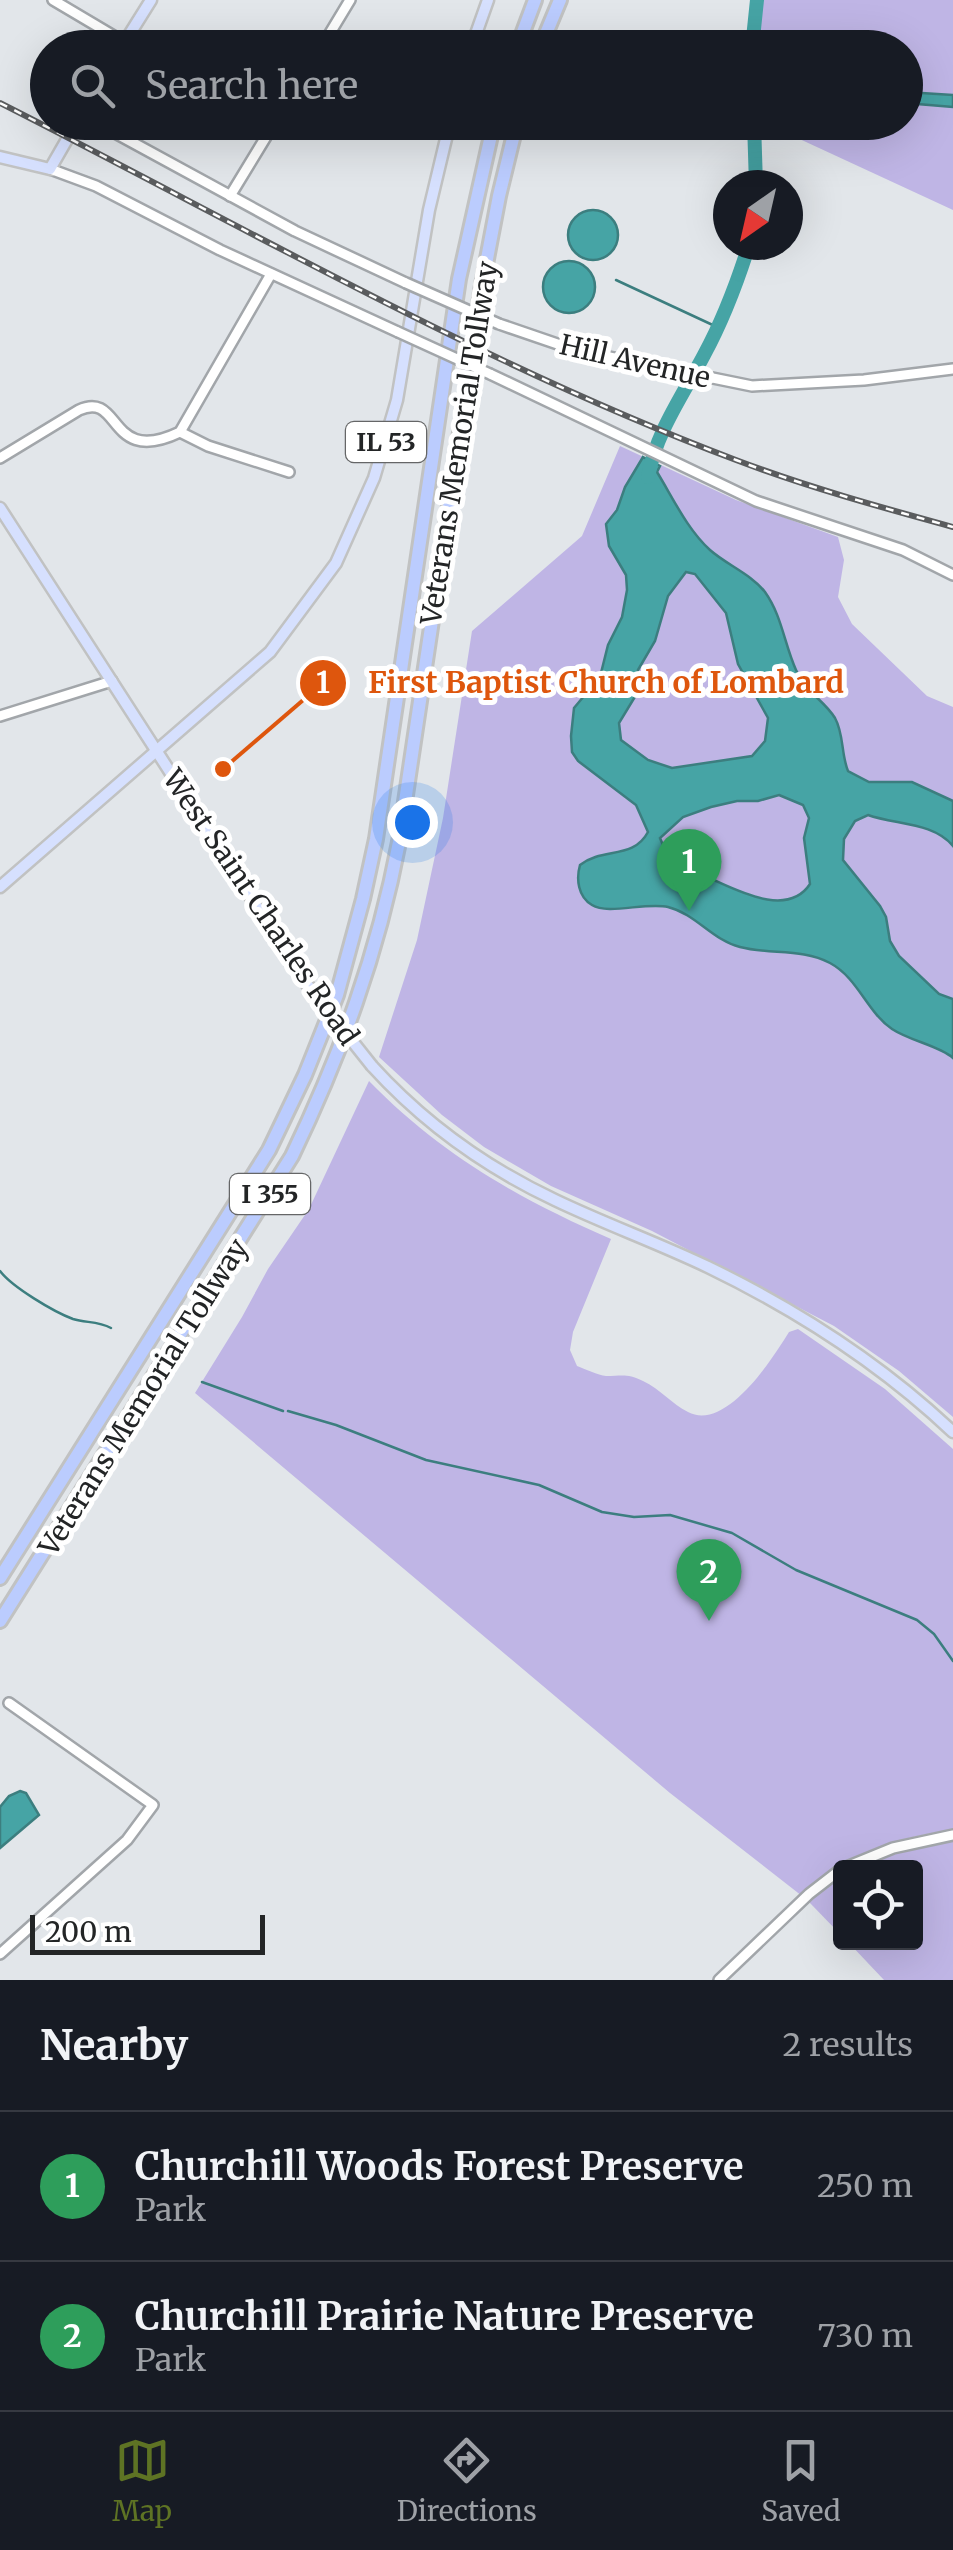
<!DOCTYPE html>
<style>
:root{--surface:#171b24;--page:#20242c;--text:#f1f3f6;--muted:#9ea1a6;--line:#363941;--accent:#5e7324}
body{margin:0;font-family:Merriweather,serif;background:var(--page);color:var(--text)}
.controls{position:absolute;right:30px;bottom:30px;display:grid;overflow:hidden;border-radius:10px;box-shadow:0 10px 40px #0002}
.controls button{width:90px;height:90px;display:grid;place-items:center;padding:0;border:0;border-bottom:2px solid var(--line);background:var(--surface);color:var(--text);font:50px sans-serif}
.compass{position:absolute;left:713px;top:170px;width:90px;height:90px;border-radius:50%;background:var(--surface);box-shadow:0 10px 40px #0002;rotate:214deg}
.scale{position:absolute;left:30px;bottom:25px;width:235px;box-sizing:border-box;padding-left:10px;border:5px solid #232526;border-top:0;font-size:28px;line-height:35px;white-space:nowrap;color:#232526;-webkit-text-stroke:8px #fff;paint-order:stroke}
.you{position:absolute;left:412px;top:822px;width:35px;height:35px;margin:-25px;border:8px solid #fff;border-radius:50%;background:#1a73e8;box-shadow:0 0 0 15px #1a73e833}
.badge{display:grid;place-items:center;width:65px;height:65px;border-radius:50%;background:var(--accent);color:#fff;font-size:32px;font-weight:700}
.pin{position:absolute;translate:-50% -82px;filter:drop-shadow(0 2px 5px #0008)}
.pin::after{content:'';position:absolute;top:52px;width:35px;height:30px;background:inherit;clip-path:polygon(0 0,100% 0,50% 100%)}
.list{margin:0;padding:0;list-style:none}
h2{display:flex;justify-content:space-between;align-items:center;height:130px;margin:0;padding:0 40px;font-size:42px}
h2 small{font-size:32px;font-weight:400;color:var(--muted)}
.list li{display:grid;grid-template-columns:65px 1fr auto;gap:30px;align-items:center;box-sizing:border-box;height:150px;padding:0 40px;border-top:2px solid var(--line)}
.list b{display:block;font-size:38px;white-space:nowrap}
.list p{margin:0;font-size:32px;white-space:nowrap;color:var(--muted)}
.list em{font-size:32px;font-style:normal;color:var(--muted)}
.icon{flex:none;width:55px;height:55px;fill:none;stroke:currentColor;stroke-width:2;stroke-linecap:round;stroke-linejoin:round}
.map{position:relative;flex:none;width:953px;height:1980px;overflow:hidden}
.search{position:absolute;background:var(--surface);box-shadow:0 10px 40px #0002;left:30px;right:30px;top:30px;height:110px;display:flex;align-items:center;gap:25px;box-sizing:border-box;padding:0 35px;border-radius:55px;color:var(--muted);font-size:38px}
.sheet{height:430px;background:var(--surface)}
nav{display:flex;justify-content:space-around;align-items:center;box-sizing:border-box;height:140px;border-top:2px solid var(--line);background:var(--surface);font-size:28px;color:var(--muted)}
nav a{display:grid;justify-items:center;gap:5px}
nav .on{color:var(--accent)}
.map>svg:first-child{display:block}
.green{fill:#bfb5e5}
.water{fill:#46a4a5;stroke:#3c7e7f;stroke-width:2.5;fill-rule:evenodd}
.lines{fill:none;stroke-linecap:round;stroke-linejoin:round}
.stream{stroke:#3c7e7f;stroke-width:2.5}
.river{stroke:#46a4a5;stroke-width:14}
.minor-casing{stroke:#a2a6aa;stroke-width:14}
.major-casing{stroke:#c1c2c2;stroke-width:15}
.highway-casing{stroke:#c1c2c2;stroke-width:18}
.minor{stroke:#fff;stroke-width:9}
.major{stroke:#d6e0fe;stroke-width:10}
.highway{stroke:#bbccfe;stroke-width:12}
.rail-casing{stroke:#5a5c5e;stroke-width:6}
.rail{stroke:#fff;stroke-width:2.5;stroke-dasharray:8;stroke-linecap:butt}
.minor-bridge-casing{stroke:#a2a6aa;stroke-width:14;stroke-linecap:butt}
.major-bridge-casing{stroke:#c1c2c2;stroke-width:15;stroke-linecap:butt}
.minor-bridge{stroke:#fff;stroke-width:9}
.major-bridge{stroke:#d6e0fe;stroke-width:10}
.labels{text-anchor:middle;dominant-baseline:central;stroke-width:10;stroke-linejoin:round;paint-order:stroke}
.shield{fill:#fff;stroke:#656667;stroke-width:2.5}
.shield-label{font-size:25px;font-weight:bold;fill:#232526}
.street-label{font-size:28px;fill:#232526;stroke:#fff}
.leader{fill:none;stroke:#de560d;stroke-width:4}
.callout-dot{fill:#de560d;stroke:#fff;stroke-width:4}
.mark-label{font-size:30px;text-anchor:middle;font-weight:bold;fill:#fff}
.callout-label{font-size:30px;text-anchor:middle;font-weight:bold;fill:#de560d;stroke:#fff;stroke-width:10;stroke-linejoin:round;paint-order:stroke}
</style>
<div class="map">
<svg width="953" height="1980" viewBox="0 0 953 1980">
<rect width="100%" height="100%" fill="#e2e6ea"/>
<g class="green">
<polygon points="761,0 953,0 953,210 765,123 906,122 906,48 757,48"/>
<polygon points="620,446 736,500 838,537 844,560 838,597 852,624 927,696 953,707 953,1417 899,1371 834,1326 652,1231 551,1186 484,1147 442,1115 379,1057 417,940 443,818 472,631 582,536"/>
<path d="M369 1081C440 1154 519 1199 611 1239L573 1332 570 1350 577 1366C585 1369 598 1375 606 1376 622 1376 627 1373 643 1381 660 1389 672 1404 688 1412 726 1432 773 1358 789 1332L798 1329 885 1389 953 1449V1829C887 1841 854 1850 802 1896L670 1793 195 1393 242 1317 268 1269 309 1209Z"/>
<polygon points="953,1840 953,1980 884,1980 849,1943 916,1942 916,1868 858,1867 886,1855"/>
<polygon points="840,1877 840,1934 809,1902"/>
</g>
<g class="water">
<polygon points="906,92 953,95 953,107 906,103"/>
<circle cx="593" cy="235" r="25"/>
<circle cx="569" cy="287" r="26"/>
<path d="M643 457 660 466 657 472C673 498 687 529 710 550 727 565 751 574 765 592 782 616 784 643 796 670 805 692 824 700 835 718 844 734 841 754 848 771L869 782H912L953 801V846C933 822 896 825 868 815L855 821 844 839 843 860 880 906 886 917 890 941 899 956 939 994 953 999V1058C940 1046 910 1041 892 1029 867 1012 858 978 830 963 802 948 770 955 740 947 712 940 696 914 668 907 646 902 608 915 592 905 578 897 576 879 580 865 603 847 633 860 648 832L636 805 578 761 572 752 571 736 574 708 600 677 608 645 622 617 627 590 626 575 609 546 606 524 617 510 625 487ZM686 572 695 574 726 613 738 664 768 718 765 741 752 756 672 768 648 760 621 740 619 723 636 695 638 670 655 641 668 596ZM779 795 803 805 809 818 804 838 810 884C787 919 735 889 707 877 695 871 681 869 670 862L660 838 683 817 711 807 737 801H758Z"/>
<polygon points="20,1791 26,1793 39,1815 0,1848 0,1807 9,1796"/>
</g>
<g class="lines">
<g class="stream">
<polyline points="616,280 717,327"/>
<path d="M0 1271C12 1287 54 1312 73 1319 86 1323 98 1321 111 1328"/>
<polyline points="202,1382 283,1411"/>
<polyline points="288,1411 336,1425 426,1460 539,1485 602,1512 634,1517 670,1515 732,1533 796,1570 917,1620 934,1634 953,1661"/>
</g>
<g class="river">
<polyline points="752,48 757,0"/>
<polyline points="754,122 756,185"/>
<path d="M648 477C656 432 683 395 704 355 723 320 737 283 749 245"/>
</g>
<defs>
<g id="minor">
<polyline points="53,0 134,48"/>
<polyline points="321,48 350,0"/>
<polyline points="95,122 295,231 406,283"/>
<polyline points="50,169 96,186 220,250 398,332"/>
<polyline points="230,196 275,122"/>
<polyline points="499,324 575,350 752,386 864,380 953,369"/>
<polyline points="490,374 756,501 903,550 953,575"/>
<polyline points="180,432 208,446 289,472"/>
<path d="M0 458 79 410C122 390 107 467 180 432L271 274"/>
<polyline points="0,716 112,681"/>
<polyline points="844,1868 893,1848 953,1835"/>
<polyline points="0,1954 127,1840 153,1805 9,1703"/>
<polyline points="719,1980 809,1894 840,1870"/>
</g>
<g id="major">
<polyline points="121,48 151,0"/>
<polyline points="471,48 488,0"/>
<polyline points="0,157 50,169 77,122"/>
<polyline points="0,508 306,983"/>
<polyline points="0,887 270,652 336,563 374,478 397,400 429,210 450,122"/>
<path d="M372 1066C423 1122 487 1168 555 1200 605 1224 658 1243 708 1267 797 1310 881 1364 953 1432"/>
</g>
<g id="highway">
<polyline points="517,48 535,0"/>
<polyline points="540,48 560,0"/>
<polyline points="0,1578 269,1150 305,1075 337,995 363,899 376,839 459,279 494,122"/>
<path d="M0 1621 292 1156C341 1054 378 953 399 842L482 285 499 196 517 122"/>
</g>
</defs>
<use href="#minor" class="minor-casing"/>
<use href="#major" class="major-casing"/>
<use href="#highway" class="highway-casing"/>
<use href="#minor" class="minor"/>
<use href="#major" class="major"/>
<use href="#highway" class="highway"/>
<defs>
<path id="rail" d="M0 103C243 226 481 364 736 460 807 487 880 507 953 527"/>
</defs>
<use href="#rail" class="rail-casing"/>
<use href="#rail" class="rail"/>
<defs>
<g id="minor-bridge">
<polyline points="406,283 499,324"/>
<polyline points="398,332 490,374"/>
</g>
<polyline id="major-bridge" points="306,983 372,1066"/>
</defs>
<use href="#minor-bridge" class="minor-bridge-casing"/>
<use href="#major-bridge" class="major-bridge-casing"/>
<use href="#minor-bridge" class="minor-bridge"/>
<use href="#major-bridge" class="major-bridge"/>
</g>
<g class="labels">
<g class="shield">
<rect x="346" y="422" width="80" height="40" rx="8"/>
<rect x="230" y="1174" width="80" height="40" rx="8"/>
</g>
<g class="shield-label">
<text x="386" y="442">IL 53</text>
<text x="270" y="1194">I 355</text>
</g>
<g class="street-label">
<text transform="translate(635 361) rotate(13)">Hill Avenue</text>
<text transform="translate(459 443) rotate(-81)">Veterans Memorial Tollway</text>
<text transform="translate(261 907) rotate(56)">West Saint Charles Road</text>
<text transform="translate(143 1397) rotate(-58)">Veterans Memorial Tollway</text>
</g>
</g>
<path class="leader" d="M223 769L323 683"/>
<g class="callout-dot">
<circle cx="223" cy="769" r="10"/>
<circle cx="323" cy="683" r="25"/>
</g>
<g class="mark-label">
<text x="323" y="693">1</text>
</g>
<g class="callout-label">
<text x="606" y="693">First Baptist Church of Lombard</text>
</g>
</svg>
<div class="controls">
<button><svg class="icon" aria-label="locate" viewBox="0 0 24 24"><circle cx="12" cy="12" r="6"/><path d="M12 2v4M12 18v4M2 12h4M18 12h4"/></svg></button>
</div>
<svg class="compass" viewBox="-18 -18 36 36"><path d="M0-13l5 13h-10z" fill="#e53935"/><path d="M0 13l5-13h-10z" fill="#9ea1a6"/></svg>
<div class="scale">200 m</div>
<div class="you"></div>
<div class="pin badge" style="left:689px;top:911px;background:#2e9e5b">1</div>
<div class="pin badge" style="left:709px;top:1621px;background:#2e9e5b">2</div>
<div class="search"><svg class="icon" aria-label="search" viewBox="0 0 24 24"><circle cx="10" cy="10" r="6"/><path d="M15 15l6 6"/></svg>Search here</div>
</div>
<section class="sheet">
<h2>Nearby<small>2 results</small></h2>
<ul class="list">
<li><span class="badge" style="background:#2e9e5b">1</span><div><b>Churchill Woods Forest Preserve</b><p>Park</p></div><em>250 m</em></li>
<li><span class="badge" style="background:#2e9e5b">2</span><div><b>Churchill Prairie Nature Preserve</b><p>Park</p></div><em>730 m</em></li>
</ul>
</section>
<nav>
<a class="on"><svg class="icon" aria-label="map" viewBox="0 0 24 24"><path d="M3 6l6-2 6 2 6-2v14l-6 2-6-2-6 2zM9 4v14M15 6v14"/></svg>Map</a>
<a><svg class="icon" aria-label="directions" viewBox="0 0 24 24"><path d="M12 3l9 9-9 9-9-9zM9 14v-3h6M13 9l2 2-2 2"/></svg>Directions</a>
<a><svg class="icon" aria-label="saved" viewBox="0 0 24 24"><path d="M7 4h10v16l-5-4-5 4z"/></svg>Saved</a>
</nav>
